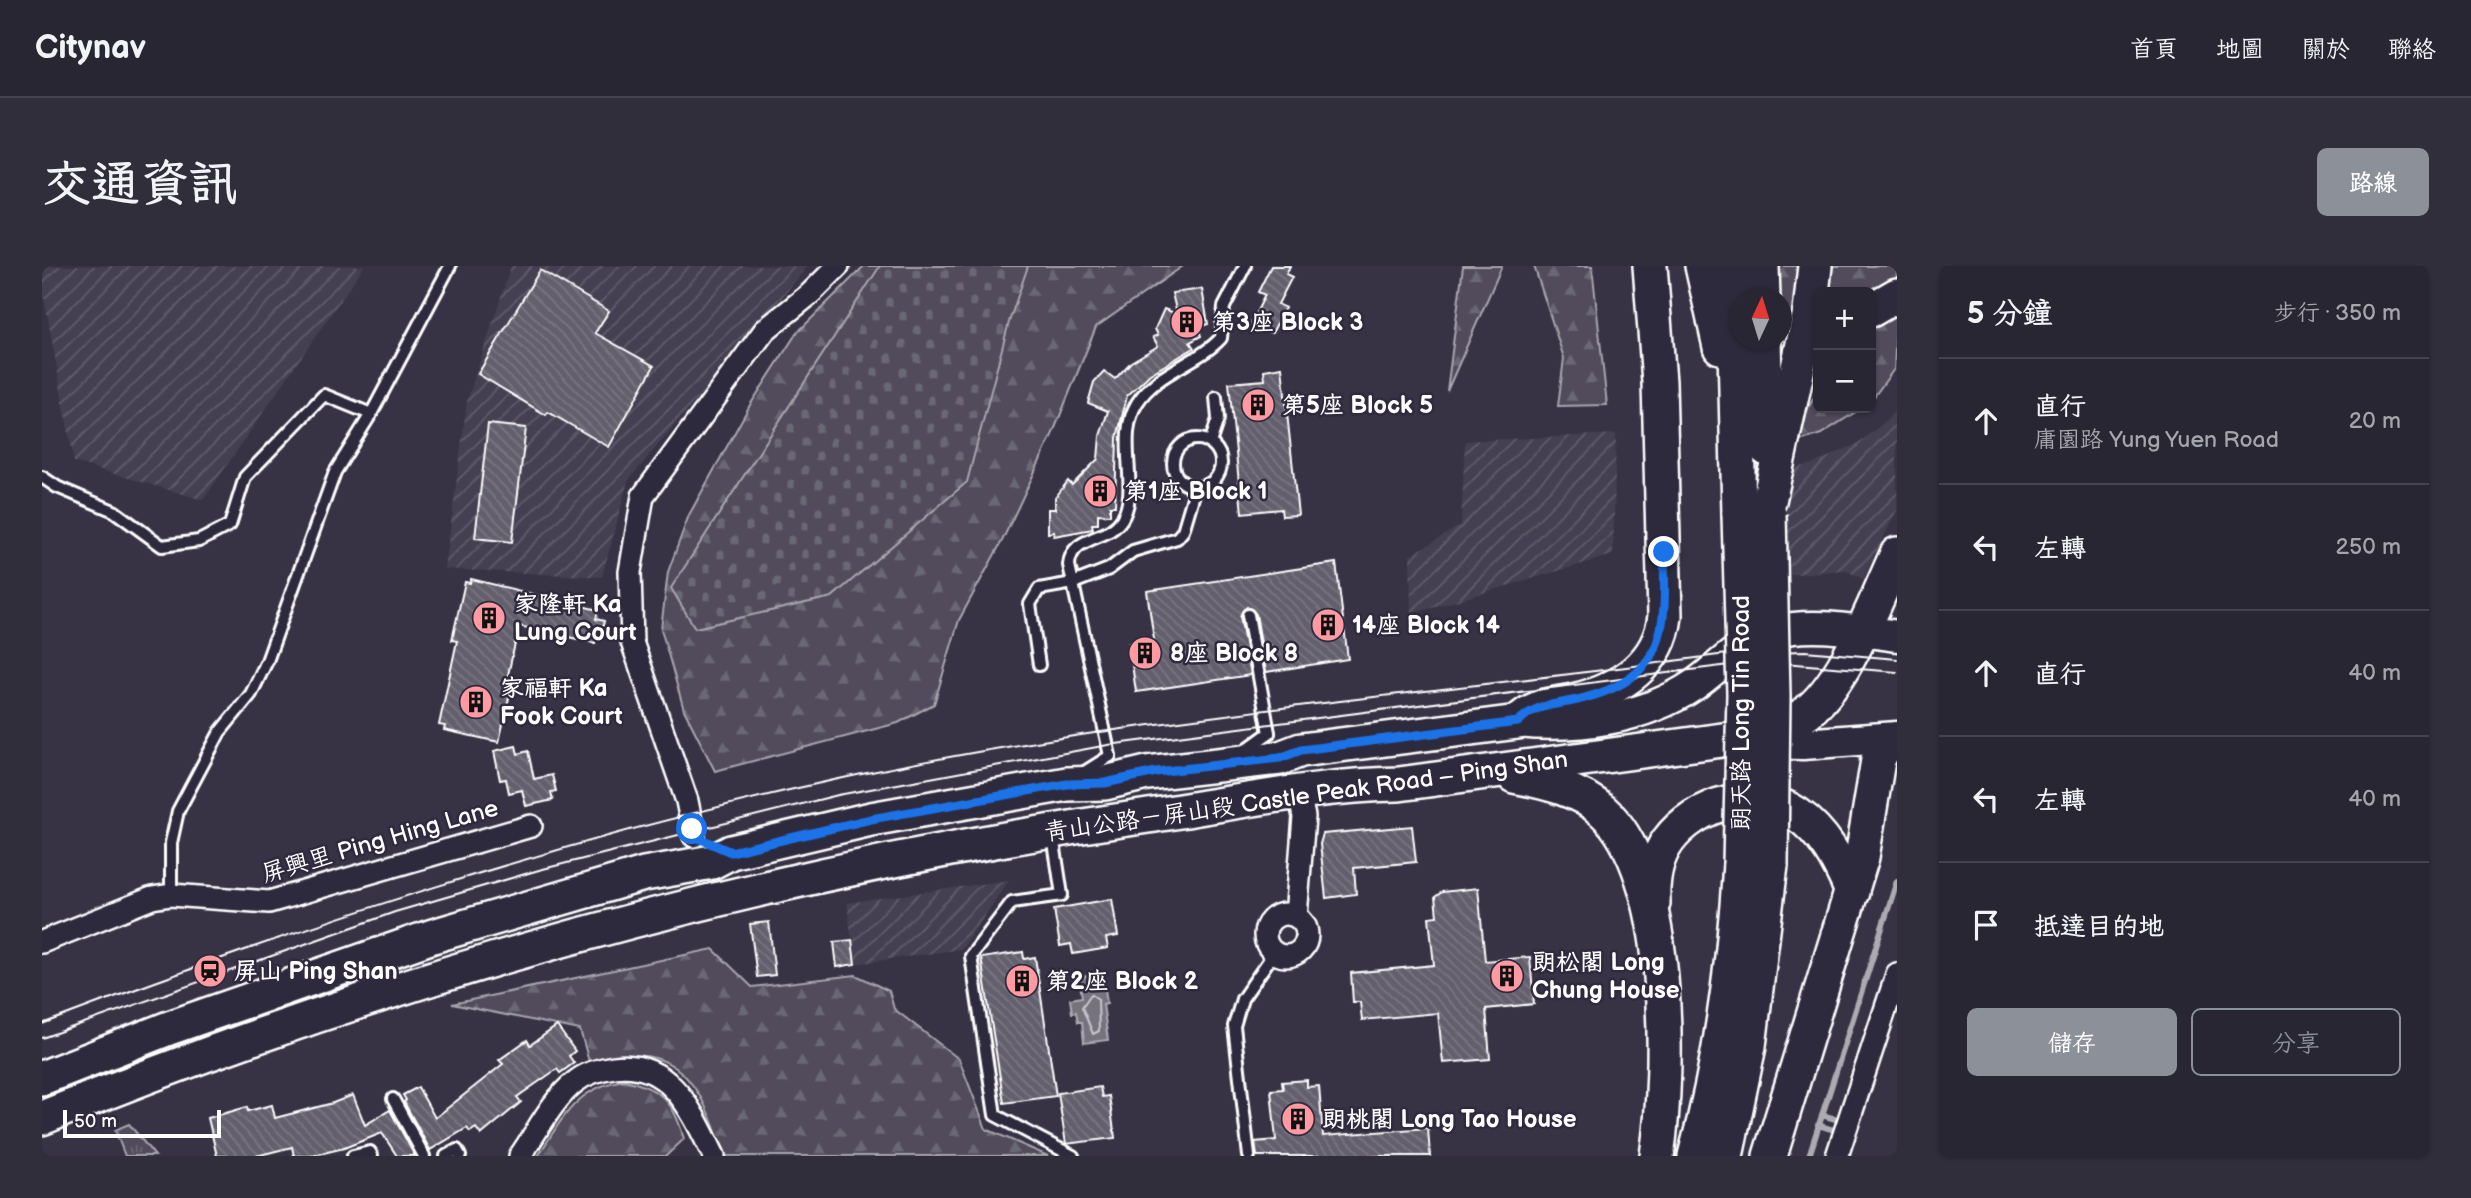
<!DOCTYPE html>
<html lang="zh-TW">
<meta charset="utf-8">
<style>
:root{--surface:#292634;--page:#312e3c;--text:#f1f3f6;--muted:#a5a5ac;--line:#45434f;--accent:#8c9099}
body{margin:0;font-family:"Balsamiq Sans","LXGW WenKai TC",sans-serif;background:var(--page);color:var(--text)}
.controls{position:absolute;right:21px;top:21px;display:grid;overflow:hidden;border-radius:10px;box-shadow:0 2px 5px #0004}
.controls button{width:63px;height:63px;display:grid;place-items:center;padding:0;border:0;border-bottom:2px solid var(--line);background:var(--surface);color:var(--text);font:35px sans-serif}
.compass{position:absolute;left:1687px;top:21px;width:63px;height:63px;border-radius:50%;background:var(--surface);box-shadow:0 2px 5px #0004;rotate:4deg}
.scale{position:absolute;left:21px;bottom:18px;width:158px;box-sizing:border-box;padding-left:7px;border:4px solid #fff;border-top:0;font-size:19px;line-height:24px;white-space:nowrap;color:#fff;-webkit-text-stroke:5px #2f2a3d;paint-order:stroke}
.stop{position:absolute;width:21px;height:21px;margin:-16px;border:5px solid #1a73e8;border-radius:50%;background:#fff}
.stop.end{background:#1a73e8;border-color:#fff;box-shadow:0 2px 7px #0008}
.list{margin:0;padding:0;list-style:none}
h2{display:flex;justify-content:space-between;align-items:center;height:91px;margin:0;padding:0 28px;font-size:30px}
h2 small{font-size:23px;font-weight:400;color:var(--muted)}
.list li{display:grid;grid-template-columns:46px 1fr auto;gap:21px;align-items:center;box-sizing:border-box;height:126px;padding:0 28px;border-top:2px solid var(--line)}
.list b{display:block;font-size:26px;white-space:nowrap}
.list p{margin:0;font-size:23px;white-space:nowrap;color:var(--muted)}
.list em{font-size:23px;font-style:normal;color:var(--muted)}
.actions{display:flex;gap:14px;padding:21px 28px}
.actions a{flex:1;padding:16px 0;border:2px solid var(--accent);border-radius:10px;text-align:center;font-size:24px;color:var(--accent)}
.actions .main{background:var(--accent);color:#fff}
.icon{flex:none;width:38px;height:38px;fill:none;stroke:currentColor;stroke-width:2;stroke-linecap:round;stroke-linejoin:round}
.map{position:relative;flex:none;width:1855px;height:890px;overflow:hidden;border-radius:10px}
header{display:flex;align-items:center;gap:42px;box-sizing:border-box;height:98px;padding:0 35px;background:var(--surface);border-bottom:2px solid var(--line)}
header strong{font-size:33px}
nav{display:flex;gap:38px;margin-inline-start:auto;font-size:24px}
.intro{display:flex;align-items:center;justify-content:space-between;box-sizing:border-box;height:168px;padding:0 42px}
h1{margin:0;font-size:49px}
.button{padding:18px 32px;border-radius:10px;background:var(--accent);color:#fff;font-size:24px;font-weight:700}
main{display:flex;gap:42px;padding:0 42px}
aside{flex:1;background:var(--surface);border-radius:10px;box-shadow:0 2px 5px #0004}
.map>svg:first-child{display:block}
.industrial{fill:url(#industrial-furrows)}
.forest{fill:url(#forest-firs);stroke:#a8a6ae;stroke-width:2}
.cemetery{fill:url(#cemetery-stones);stroke:#a8a6ae;stroke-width:2}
.park{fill:url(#park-tufts);stroke:#a8a6ae;stroke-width:2}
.water{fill:#76737f;stroke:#adabb2;stroke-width:2}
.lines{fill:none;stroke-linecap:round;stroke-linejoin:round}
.shore{stroke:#c8c7cc;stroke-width:2}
.stream{stroke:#adabb2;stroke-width:6}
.building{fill:url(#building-back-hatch);stroke:#fff;stroke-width:2}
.lane-casing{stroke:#fff;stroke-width:16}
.street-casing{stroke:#fff;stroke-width:26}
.secondary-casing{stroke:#fff;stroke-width:35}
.primary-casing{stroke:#fff;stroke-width:38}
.lane{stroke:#2f2a3d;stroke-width:10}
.street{stroke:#2f2a3d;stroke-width:21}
.secondary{stroke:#2f2a3d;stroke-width:30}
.primary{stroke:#2f2a3d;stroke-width:33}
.tram{stroke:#fff;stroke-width:2}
.primary-bridge-casing{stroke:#fff;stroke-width:38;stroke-linecap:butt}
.primary-bridge{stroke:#2f2a3d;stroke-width:33}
.route{stroke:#1a73e8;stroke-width:9}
.labels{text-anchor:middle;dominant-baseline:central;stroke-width:5;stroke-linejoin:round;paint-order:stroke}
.poi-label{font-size:24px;font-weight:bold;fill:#fff;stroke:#2f2a3d;text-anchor:start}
.street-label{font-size:24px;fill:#fff;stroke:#2f2a3d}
</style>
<header>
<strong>Citynav</strong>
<nav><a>首頁</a><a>地圖</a><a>關於</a><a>聯絡</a></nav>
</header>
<div class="intro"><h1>交通資訊</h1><a class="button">路線</a></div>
<main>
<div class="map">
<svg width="1855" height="890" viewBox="0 0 1855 890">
<defs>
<pattern id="industrial-furrows" width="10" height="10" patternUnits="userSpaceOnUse" patternTransform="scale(1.75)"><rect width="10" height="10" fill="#444051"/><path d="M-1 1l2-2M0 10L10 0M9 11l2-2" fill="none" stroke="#605d6b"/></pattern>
<pattern id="forest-firs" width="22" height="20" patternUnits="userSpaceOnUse" patternTransform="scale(1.75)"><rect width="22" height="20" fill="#514c5c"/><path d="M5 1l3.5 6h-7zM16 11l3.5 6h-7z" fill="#6b6774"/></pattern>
<pattern id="cemetery-stones" width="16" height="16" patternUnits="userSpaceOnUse" patternTransform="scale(1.75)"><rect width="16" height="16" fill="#514c5c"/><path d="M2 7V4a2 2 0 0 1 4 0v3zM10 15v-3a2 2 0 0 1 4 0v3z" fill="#6b6774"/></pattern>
<pattern id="park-tufts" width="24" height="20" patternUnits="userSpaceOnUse" patternTransform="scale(1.75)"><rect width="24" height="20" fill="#514c5c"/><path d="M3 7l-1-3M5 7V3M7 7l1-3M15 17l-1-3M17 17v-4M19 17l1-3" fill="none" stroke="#6b6774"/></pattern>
<pattern id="building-back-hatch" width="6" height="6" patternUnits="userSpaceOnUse" patternTransform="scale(1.75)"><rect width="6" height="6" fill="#635f6d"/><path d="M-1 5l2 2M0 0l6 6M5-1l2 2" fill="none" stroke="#7a7783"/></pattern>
</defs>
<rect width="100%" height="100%" fill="#373345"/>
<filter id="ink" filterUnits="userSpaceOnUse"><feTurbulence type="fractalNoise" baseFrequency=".0143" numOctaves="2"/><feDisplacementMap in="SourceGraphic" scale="14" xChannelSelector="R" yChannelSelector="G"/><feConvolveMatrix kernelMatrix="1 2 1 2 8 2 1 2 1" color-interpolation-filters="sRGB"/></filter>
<g filter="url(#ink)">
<g class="industrial">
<polygon points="0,0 322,0 161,234 32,196 0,20"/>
<polygon points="469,0 766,0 586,215 560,311 403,303 425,135"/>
<polygon points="1855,141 1855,244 1821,313 1803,304 1718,311 1719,209 1771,198 1819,176 1847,152"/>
<polygon points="1574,168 1571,289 1369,348 1368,290 1419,259 1423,175"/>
<polygon points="967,614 920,683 813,698 805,637"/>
</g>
<g class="forest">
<polygon points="822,0 1141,0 1054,61 1011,167 960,275 917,354 892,438 856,457 673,505 642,444 619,363 626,306 647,249 708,139 754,68"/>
<polygon points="1421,0 1460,0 1405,125"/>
<polygon points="1492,0 1550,0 1565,139 1516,140 1522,92"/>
<polygon points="1734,0 1760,0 1740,134 1740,32 1736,31"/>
<polygon points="1788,0 1855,0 1855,16 1829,26 1785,26"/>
<polygon points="1855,45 1852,103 1829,135 1829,61"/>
<polygon points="1776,125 1776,142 1820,142 1779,168 1758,175 1766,142"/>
<path d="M671 683 710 721 814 709 847 725 852 743 917 793 944 863 1006 890H682C660 818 632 767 548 799L538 764 410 738Z"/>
<path d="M583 814C620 823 632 836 642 873L624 890H496C521 852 534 821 583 814Z"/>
</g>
<polygon class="cemetery" points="838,0 986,0 967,56 925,216 790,331 653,362 629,322"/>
<polygon class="park" points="87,858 113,890 83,890 73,864"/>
<polygon class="water" points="1054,709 1056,724 1063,723 1065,737 1061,738 1066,774 1042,777 1040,756 1036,756 1034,746 1030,747 1028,733 1040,731 1037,711"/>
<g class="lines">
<polygon class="shore" points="1049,728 1056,733 1057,765 1051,768 1040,741"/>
<g class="stream">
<polyline points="1780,849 1797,854"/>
<polyline points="1776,859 1795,865"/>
<polyline points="1767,890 1855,615"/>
</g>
</g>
<g class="building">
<polygon points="1229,0 1248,0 1244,8 1250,11 1236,38 1243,42 1230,67 1208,59 1223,29 1216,26"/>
<polygon points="498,4 567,45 553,67 612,100 567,181 506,146 504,149 436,108"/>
<polygon points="1160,23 1166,58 1156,61 1159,70 1148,76 1152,82 1108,108 1085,130 1075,172 1073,240 1068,240 1068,249 1056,248 1056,258 1050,258 1051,263 1012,270 1012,266 1006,267 1006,243 1013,243 1013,232 1026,215 1030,219 1056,193 1058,170 1066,145 1046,137 1052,116 1062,105 1073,113 1089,96 1116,80 1111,71 1116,69 1113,63 1122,43 1135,48 1130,27"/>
<polygon points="1240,101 1256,249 1240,250 1239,243 1200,247 1187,117 1223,114 1222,104"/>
<polygon points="446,158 484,162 470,276 433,272"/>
<polygon points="1294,297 1306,393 1224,406 1214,348 1205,341 1198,350 1209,409 1094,426 1087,377 1112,374 1105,325"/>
<polygon points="429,313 556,344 554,353 562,355 558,372 554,371 553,377 477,360 465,413 471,414 457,476 402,464 403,460 397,459 415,375 410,374 423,316 428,317"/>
<polygon points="474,480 476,488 486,485 492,513 510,509 514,525 509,526 511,534 484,540 480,524 467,527 464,513 458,514 452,485"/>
<polygon points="1370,560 1374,596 1312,602 1314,628 1284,632 1278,578 1281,568"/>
<polygon points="1436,622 1443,695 1488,691 1492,738 1444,743 1448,793 1401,797 1396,747 1320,754 1318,736 1311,736 1309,707 1392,699 1387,651 1395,650 1393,631 1400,626"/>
<polygon points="1070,633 1076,670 1064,672 1066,682 1031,688 1029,678 1018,680 1012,643"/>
<polygon points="727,656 733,709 715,711 708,658"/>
<polygon points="810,674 813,698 795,701 792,676"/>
<polygon points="981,686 982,693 993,691 1014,830 962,837 939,692"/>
<polygon points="515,760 533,785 527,790 532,797 518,807 515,803 475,831 479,836 439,869 434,862 428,866 425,862 388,884 362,836 364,834 361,829 376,821 393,852 461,798 457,794 485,774 488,779"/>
<polygon points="1265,814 1265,821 1277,820 1281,870 1386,862 1388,890 1215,890 1213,876 1234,874 1229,824 1241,823 1240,816"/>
<polygon points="1058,821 1060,831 1067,830 1073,872 1024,878 1016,827"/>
<polygon points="311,829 323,859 348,844 373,890 355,890 340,867 302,882 269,890 252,890 250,881 214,890 175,890 166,852 205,841 206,845 230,839 233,852 291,837"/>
</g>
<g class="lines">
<defs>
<g id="lane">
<circle cx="1155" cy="197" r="24"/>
<polyline points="1168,177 1176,153 1174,131"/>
<polyline points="0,211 15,221 72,245 120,280 157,275 188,259 203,211 282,129 329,148"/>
<polyline points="1206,349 1227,467"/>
<polyline points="997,399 988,338 997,323 1031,317 1067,303 1091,285 1135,272 1141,265 1154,221"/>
<polyline points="1198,488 1227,467"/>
<path d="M1068 490 1027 299C1029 269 1066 276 1080 253 1099 222 1073 173 1095 137 1114 106 1155 98 1179 72L1182 41 1203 0"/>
<polyline points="1041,507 1068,490"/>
<polyline points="1011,570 1020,629 970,636 929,690 953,849 1031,890"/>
<polyline points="129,629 129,577 136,545 178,466 209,428 225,395 293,206 329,148 408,0"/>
<polyline points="351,833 382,890"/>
<polyline points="311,890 328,886 330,890"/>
<polyline points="404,890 415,884 418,890"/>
<polyline points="1207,890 1192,760 1200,733 1232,687"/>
</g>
<g id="street">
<polyline points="652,570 645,535 590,376 588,306 601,230 723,64 768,28 796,0"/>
<circle cx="1244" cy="669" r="21"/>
<polyline points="1254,650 1262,551 1257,527"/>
<polyline points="0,676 110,632 129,629 227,636 489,560"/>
<path d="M478 890C495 866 510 834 533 816 544 807 558 803 572 801 629 793 651 848 672 890"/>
<polyline points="1795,890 1855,708"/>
</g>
<g id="secondary">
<path d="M1476 456C1534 462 1602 453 1652 419 1678 401 1699 375 1732 366 1769 355 1817 365 1855 370"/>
<polyline points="1709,477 1761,478 1855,471"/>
</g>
<g id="primary">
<polyline points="1660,0 1678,81"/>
<polyline points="1691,0 1697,248"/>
<polyline points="1720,0 1721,32"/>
<polyline points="1829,44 1855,29"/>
<polyline points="1722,74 1725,183"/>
<polyline points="1727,235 1768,46 1773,0"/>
<path d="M1472 510C1503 516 1536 523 1561 545 1630 607 1628 803 1615 890"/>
<path d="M1611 637C1610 616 1613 593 1626 575 1654 537 1713 520 1755 548 1782 567 1797 595 1810 626"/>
<path d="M0 812 127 762 391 670 602 608 670 596 689 586 829 553 1025 518 1063 517 1105 507 1238 492 1259 484 1476 456C1495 437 1510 440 1535 434 1579 423 1618 397 1623 350L1617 116 1608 0"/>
<path d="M0 852C354 708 727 605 1106 550 1189 538 1273 519 1357 518L1717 469C1733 464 1747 459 1761 449 1803 420 1833 335 1855 288"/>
<path d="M1653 890C1679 795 1692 696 1698 598"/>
<polyline points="1684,890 1707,780 1729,599"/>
<polyline points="1728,890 1820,591 1836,494 1840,485 1855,473"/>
</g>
</defs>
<use href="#lane" class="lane-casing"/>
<use href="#street" class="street-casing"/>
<use href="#secondary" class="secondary-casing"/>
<use href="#primary" class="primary-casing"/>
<use href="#lane" class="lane"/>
<use href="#street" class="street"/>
<use href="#secondary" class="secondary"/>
<use href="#primary" class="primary"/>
<g class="tram">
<path d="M0 758C258 660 522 573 792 514 1088 449 1392 429 1691 387L1763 385 1855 393"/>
<polyline points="0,772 353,646 497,604 796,529 1066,479 1687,399 1741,397 1855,406"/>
</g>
<defs>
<g id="primary-bridge">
<polyline points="1697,248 1702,428 1698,598"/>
<polyline points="1727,248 1731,430 1729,599"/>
</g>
</defs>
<use href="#primary-bridge" class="primary-bridge-casing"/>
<use href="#primary-bridge" class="primary-bridge"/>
</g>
</g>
<g class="lines" filter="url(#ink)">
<path class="route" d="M650 563 652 570 689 586 829 553 1025 518 1063 517 1114 506 1238 492 1259 484 1476 456C1495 437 1510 440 1535 434 1626 412 1624 365 1622 286"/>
</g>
<defs>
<symbol id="building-disc" viewBox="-11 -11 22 22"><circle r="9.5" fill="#ff9aa2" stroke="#2f2a3d"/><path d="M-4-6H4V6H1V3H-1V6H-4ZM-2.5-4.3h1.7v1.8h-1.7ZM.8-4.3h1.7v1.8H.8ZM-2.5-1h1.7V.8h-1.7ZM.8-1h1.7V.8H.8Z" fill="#111"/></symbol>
<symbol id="station-disc" viewBox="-11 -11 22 22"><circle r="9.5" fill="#ff9aa2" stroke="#2f2a3d"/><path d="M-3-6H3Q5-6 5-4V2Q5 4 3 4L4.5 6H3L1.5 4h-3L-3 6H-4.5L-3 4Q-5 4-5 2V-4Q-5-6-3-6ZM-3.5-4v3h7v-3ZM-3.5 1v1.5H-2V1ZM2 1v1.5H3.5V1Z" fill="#111"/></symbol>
</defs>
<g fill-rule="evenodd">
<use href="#building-disc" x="1126" y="37" width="38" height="38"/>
<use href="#building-disc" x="1197" y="120" width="38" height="38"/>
<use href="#building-disc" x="1039" y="206" width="38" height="38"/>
<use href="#building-disc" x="428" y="333" width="38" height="38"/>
<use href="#building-disc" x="1267" y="340" width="38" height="38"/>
<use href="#building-disc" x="1084" y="368" width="38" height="38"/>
<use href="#building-disc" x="415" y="417" width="38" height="38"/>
<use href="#station-disc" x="149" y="686" width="38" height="38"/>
<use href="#building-disc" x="1446" y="691" width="38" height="38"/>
<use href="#building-disc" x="961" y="696" width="38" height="38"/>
<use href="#building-disc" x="1237" y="834" width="38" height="38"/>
</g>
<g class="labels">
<g class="poi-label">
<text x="1170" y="56">第3座 Block 3</text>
<text x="1240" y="139">第5座 Block 5</text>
<text x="1082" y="225">第1座 Block 1</text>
<text x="472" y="338">家隆軒 Ka<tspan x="472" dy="28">Lung Court</tspan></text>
<text x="1310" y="359">14座 Block 14</text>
<text x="1128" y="387">8座 Block 8</text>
<text x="458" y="422">家福軒 Ka<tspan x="458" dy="28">Fook Court</tspan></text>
<text x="1490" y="696">朗松閣 Long<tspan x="1490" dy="28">Chung House</tspan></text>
<text x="192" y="705">屏山 Ping Shan</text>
<text x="1004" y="715">第2座 Block 2</text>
<text x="1280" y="853">朗桃閣 Long Tao House</text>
</g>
<g class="street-label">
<text transform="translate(1699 447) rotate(-90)">朗天路 Long Tin Road</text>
<text transform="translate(1264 530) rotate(-8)">青山公路－屏山段 Castle Peak Road – Ping Shan</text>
<text transform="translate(338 575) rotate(-16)">屏興里 Ping Hing Lane</text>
</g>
</g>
</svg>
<div class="controls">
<button>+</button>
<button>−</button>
</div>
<svg class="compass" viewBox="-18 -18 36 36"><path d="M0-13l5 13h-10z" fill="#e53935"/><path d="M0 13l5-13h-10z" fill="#a5a5ac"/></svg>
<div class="scale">50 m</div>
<div class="stop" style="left:650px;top:563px"></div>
<div class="stop end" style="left:1622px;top:286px"></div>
</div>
<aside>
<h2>5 分鐘<small>步行 · 350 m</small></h2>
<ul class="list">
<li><svg class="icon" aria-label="ahead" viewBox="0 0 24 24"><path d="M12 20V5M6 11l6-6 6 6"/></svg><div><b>直行</b><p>庸園路 Yung Yuen Road</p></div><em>20 m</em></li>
<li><svg class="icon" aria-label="left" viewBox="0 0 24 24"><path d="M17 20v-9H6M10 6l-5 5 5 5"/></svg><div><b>左轉</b></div><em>250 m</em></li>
<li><svg class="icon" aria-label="ahead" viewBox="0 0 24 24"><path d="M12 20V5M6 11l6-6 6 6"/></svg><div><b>直行</b></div><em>40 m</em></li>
<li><svg class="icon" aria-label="left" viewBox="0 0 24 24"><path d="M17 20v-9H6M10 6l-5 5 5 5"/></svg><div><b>左轉</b></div><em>40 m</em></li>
<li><svg class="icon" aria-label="arrive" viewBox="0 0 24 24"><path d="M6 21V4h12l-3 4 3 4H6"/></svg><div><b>抵達目的地</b></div></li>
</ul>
<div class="actions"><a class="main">儲存</a><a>分享</a></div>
</aside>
</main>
